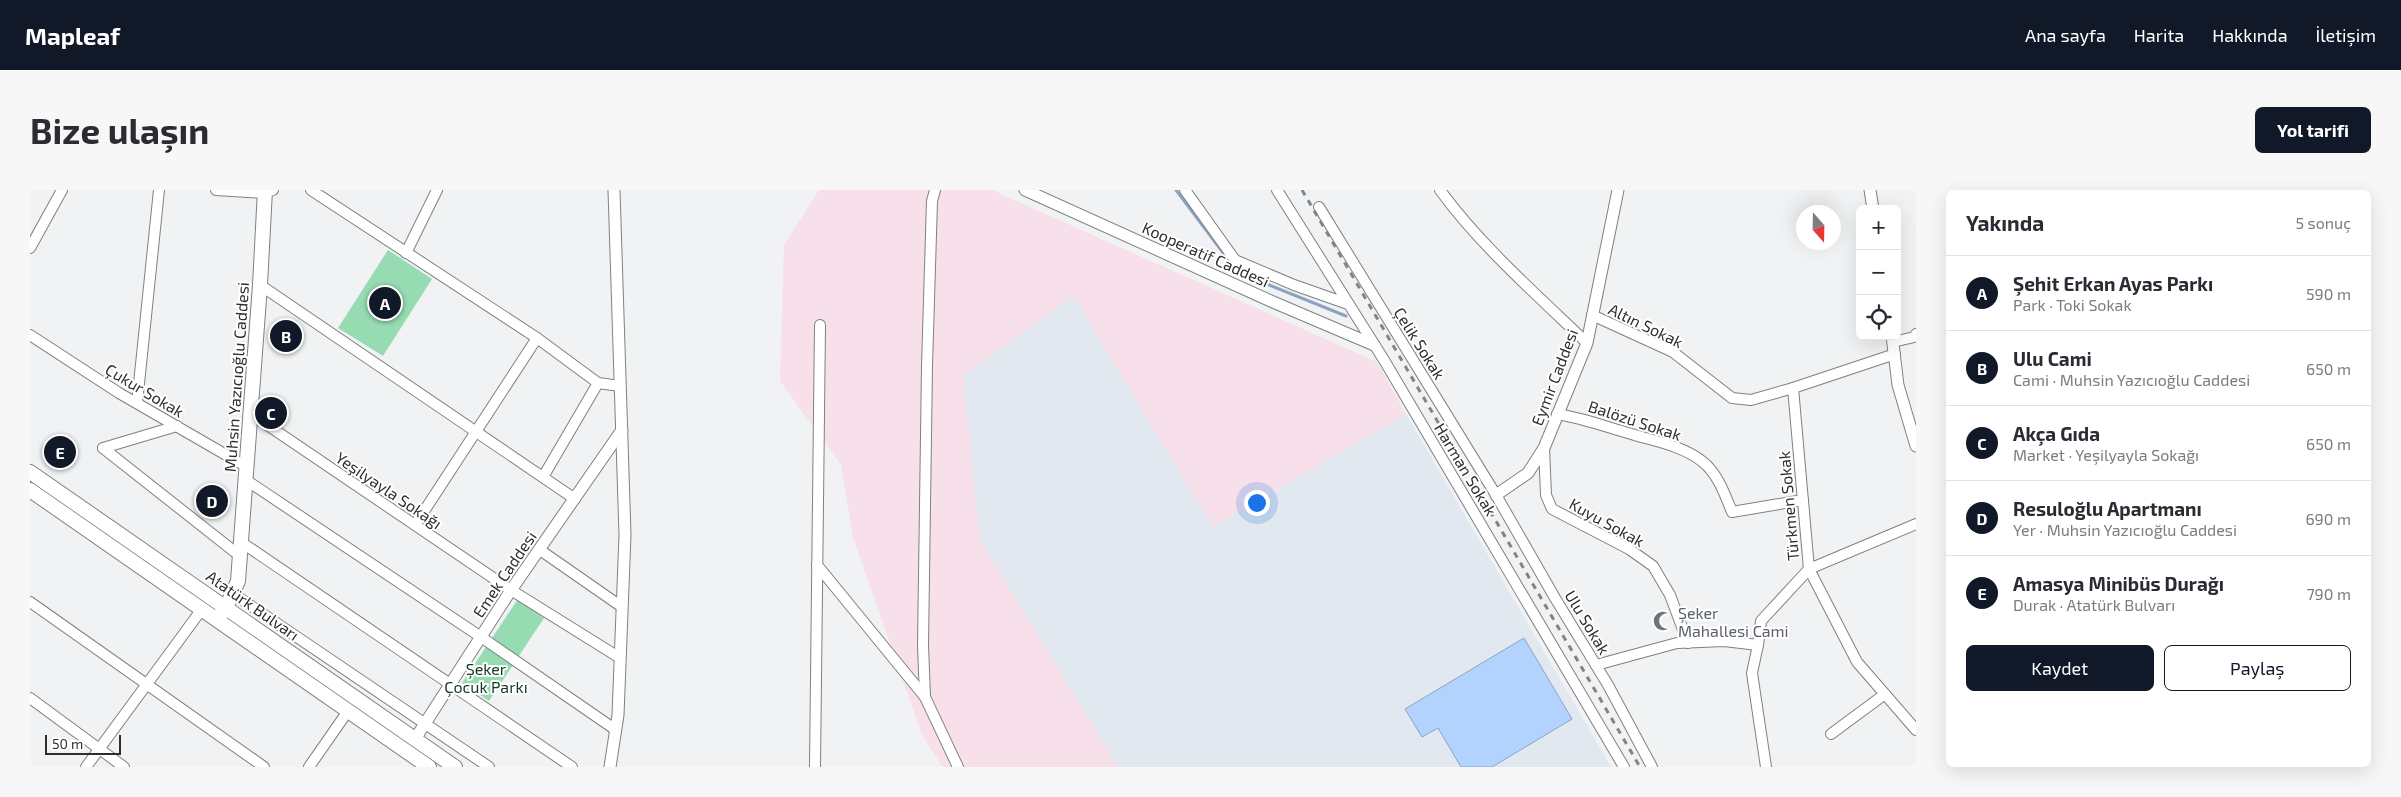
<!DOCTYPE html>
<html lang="tr">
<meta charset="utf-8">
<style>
:root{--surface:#fff;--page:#f7f7f7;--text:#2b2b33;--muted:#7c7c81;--line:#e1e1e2;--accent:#111827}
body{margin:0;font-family:"Exo 2",sans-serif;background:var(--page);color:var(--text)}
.controls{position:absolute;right:15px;top:15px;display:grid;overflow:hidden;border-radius:8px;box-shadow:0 5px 20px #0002}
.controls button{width:45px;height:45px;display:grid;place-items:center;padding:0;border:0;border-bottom:1px solid var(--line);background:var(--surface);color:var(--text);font:25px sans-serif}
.compass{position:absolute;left:1766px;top:15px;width:45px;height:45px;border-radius:50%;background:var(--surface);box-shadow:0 5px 20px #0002;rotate:160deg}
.scale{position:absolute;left:15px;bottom:12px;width:76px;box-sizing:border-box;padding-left:5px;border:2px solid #2e2e2f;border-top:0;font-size:14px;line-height:18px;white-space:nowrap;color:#2e2e2f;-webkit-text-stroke:4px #fff;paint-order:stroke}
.you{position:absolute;left:1226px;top:312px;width:18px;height:18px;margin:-12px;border:4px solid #fff;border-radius:50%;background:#1a73e8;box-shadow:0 0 0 8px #1a73e833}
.badge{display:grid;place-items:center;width:32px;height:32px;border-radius:50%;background:var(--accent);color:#fff;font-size:16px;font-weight:700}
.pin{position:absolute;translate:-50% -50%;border:2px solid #fff;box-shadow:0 1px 5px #0006}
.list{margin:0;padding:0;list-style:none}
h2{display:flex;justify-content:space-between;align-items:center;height:65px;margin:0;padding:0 20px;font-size:21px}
h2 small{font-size:16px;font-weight:400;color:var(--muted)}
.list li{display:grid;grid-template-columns:32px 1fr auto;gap:15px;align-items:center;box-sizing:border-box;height:75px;padding:0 20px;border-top:1px solid var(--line)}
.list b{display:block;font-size:19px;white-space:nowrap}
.list p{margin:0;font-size:16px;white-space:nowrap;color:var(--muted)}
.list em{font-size:16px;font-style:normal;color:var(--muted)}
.actions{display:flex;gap:10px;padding:15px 20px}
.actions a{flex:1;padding:11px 0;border:1px solid var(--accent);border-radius:8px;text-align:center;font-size:18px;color:var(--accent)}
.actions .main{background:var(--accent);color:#fff}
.icon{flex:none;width:28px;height:28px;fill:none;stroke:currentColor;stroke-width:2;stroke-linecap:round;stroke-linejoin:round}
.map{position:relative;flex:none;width:1886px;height:577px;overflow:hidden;border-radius:8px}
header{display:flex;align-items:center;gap:30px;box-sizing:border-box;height:70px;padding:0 25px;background:var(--accent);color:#fff}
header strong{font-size:24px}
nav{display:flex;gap:28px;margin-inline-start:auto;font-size:18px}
.intro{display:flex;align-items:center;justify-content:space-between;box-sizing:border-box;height:120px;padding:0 30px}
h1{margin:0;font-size:35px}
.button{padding:12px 22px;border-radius:8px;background:var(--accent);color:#fff;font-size:18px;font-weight:700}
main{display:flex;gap:30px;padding:0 30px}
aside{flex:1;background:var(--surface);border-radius:8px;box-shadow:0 5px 20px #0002}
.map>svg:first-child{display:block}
.commercial{fill:#f8e0eb}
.built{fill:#e1e8ef}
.green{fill:#96dbb2}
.water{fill:#b3d3ff;stroke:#8ba2c1}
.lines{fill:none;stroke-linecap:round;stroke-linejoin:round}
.stream{stroke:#8ba2c1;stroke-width:3}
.minor-casing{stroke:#7f8081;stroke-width:12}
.tertiary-casing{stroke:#7f8081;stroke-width:13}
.secondary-casing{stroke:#7f8081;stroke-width:16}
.minor{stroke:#fff;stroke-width:10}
.tertiary{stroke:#fff;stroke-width:11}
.secondary{stroke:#fff;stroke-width:14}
.rail{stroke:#838485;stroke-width:3;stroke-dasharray:6 6;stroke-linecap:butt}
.labels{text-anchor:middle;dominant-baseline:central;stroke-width:4;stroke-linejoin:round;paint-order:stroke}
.street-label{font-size:16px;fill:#2e2e2f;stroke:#fff}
.worship-label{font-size:16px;fill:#5b616d;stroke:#fff;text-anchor:start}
.park-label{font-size:16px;fill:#123a26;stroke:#fff}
</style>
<header>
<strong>Mapleaf</strong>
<nav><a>Ana sayfa</a><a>Harita</a><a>Hakkında</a><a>İletişim</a></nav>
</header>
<div class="intro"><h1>Bize ulaşın</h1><a class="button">Yol tarifi</a></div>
<main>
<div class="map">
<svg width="1886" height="577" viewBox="0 0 1886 577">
<rect width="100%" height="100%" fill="#f0f2f3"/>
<polygon class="commercial" points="789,0 962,0 1347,172 1376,224 1183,337 1043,107 950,349 1088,577 913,577 892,545 823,348 811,275 750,191 754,55"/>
<polygon class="built" points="1043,106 1183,337 1376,224 1581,577 1088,577 950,349 933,186"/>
<g class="green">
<polygon points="358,60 402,89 353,166 308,138"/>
<polygon points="488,409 514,428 459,511 432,493"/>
</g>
<polygon class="water" points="1494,448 1542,529 1462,577 1431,577 1408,538 1392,547 1375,519"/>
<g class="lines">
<polyline class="stream" points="1146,0 1200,72 1222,88 1316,126"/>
<defs>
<g id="minor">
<polyline points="186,0 235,3 243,0"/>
<polyline points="281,0 507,148 568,193 590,196"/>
<polyline points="905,0 902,11 897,176 893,455 895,507 928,577"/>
<polyline points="1155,0 1205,70 1264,95 1318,114"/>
<polyline points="1247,0 1354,170 1594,577"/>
<path d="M1410 0C1449 54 1508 106 1557 153"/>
<polyline points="1289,17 1466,305 1525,408 1578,495 1622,577"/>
<polyline points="0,58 32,0"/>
<polyline points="376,63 407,0"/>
<polyline points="230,95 545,309"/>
<polyline points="1562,125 1643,162 1702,208 1721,210 1763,198"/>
<polyline points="0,145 89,203 217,277"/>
<polyline points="1863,152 1884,147 1886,144"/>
<polyline points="107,213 129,0"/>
<polyline points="221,224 481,400 590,468"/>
<path d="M1527 224C1552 228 1574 236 1598 243 1623 251 1652 255 1673 272 1688 284 1695 305 1702 322L1773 310"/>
<polyline points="73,258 210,366"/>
<polyline points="73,258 147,236"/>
<polyline points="1514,258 1516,305 1522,319 1599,359 1623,376 1640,405 1658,453"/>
<polyline points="513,287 568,193"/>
<polyline points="216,290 451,447 586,540"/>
<polyline points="1886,334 1779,379 1827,472 1886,540"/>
<polyline points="385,335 507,148"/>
<polyline points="211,352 542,577"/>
<polyline points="510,360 592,417"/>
<polyline points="787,375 895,507"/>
<polyline points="202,403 459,577"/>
<polyline points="0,412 234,577"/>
<polyline points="1566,475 1647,453 1694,451 1728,455"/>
<polyline points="0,508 94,577"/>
<polyline points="1801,544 1855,504"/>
<polyline points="56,577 172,419"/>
<polyline points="279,577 318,521"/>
<polyline points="785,577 790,135"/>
<polyline points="1736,577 1722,483 1728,455 1731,431 1779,379 1763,198 1865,164"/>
</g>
<g id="tertiary">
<polyline points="995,0 1243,112 1344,155"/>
<polyline points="1840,0 1843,19"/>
<polyline points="1862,146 1868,195 1886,256"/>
<polyline points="1466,305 1498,283 1514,258 1557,153 1588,0"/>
<polyline points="385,549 481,400 592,240"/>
<polyline points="580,577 588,525 595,345 584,0"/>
</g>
<g id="secondary">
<polyline points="0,282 425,577"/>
<polyline points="0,300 399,577"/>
<polyline points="190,425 196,418 208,391 230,95 235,0"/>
</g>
</defs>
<use href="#minor" class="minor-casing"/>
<use href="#tertiary" class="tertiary-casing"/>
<use href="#secondary" class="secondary-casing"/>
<use href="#minor" class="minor"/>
<use href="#tertiary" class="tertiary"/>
<use href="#secondary" class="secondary"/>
<polyline class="rail" points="1272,0 1610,577"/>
</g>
<defs>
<symbol id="mosque-bare" viewBox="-9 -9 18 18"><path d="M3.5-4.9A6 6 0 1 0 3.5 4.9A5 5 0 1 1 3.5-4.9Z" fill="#6b7280" stroke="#fff" stroke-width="2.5" paint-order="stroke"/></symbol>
</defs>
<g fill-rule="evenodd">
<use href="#mosque-bare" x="1619" y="417" width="28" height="28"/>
</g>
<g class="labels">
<g class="street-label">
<text transform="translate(1176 64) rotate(24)">Kooperatif Caddesi</text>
<text transform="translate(1616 135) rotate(26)">Altın Sokak</text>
<text transform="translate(1390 153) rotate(58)">Çelik Sokak</text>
<text transform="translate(206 187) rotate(-86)">Muhsin Yazıcıoğlu Caddesi</text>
<text transform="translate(1524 187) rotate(-69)">Eymir Caddesi</text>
<text transform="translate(115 200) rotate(31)">Çukur Sokak</text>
<text transform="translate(1605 230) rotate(18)">Balözü Sokak</text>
<text transform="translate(1436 279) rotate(59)">Harman Sokak</text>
<text transform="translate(359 300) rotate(34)">Yeşilyayla Sokağı</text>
<text transform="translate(1758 316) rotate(-95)">Türkmen Sokak</text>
<text transform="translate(1577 332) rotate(29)">Kuyu Sokak</text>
<text transform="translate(474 384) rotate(-56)">Emek Caddesi</text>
<text transform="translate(223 415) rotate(35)">Atatürk Bulvarı</text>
<text transform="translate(1558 432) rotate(59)">Ulu Sokak</text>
</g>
<g class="worship-label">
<text x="1648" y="422">Şeker<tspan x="1648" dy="18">Mahallesi Cami</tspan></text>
</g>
<g class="park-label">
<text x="456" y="478">Şeker<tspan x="456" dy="18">Çocuk Parkı</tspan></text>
</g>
</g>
</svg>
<div class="controls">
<button>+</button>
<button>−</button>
<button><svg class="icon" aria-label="locate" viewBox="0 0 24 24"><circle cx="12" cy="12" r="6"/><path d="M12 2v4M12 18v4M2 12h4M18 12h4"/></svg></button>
</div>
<svg class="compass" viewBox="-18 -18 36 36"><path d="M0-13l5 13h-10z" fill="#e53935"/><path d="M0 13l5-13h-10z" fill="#7c7c81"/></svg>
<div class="scale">50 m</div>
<div class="you"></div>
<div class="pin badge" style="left:355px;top:113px">A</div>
<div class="pin badge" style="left:256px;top:146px">B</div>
<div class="pin badge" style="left:241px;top:223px">C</div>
<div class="pin badge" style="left:182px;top:311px">D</div>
<div class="pin badge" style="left:30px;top:262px">E</div>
</div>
<aside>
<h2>Yakında<small>5 sonuç</small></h2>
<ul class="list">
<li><span class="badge">A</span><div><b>Şehit Erkan Ayas Parkı</b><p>Park · Toki Sokak</p></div><em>590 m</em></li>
<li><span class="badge">B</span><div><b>Ulu Cami</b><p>Cami · Muhsin Yazıcıoğlu Caddesi</p></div><em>650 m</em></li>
<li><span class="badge">C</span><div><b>Akça Gıda</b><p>Market · Yeşilyayla Sokağı</p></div><em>650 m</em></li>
<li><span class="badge">D</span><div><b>Resuloğlu Apartmanı</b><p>Yer · Muhsin Yazıcıoğlu Caddesi</p></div><em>690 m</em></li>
<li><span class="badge">E</span><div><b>Amasya Minibüs Durağı</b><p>Durak · Atatürk Bulvarı</p></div><em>790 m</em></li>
</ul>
<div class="actions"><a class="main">Kaydet</a><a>Paylaş</a></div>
</aside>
</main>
